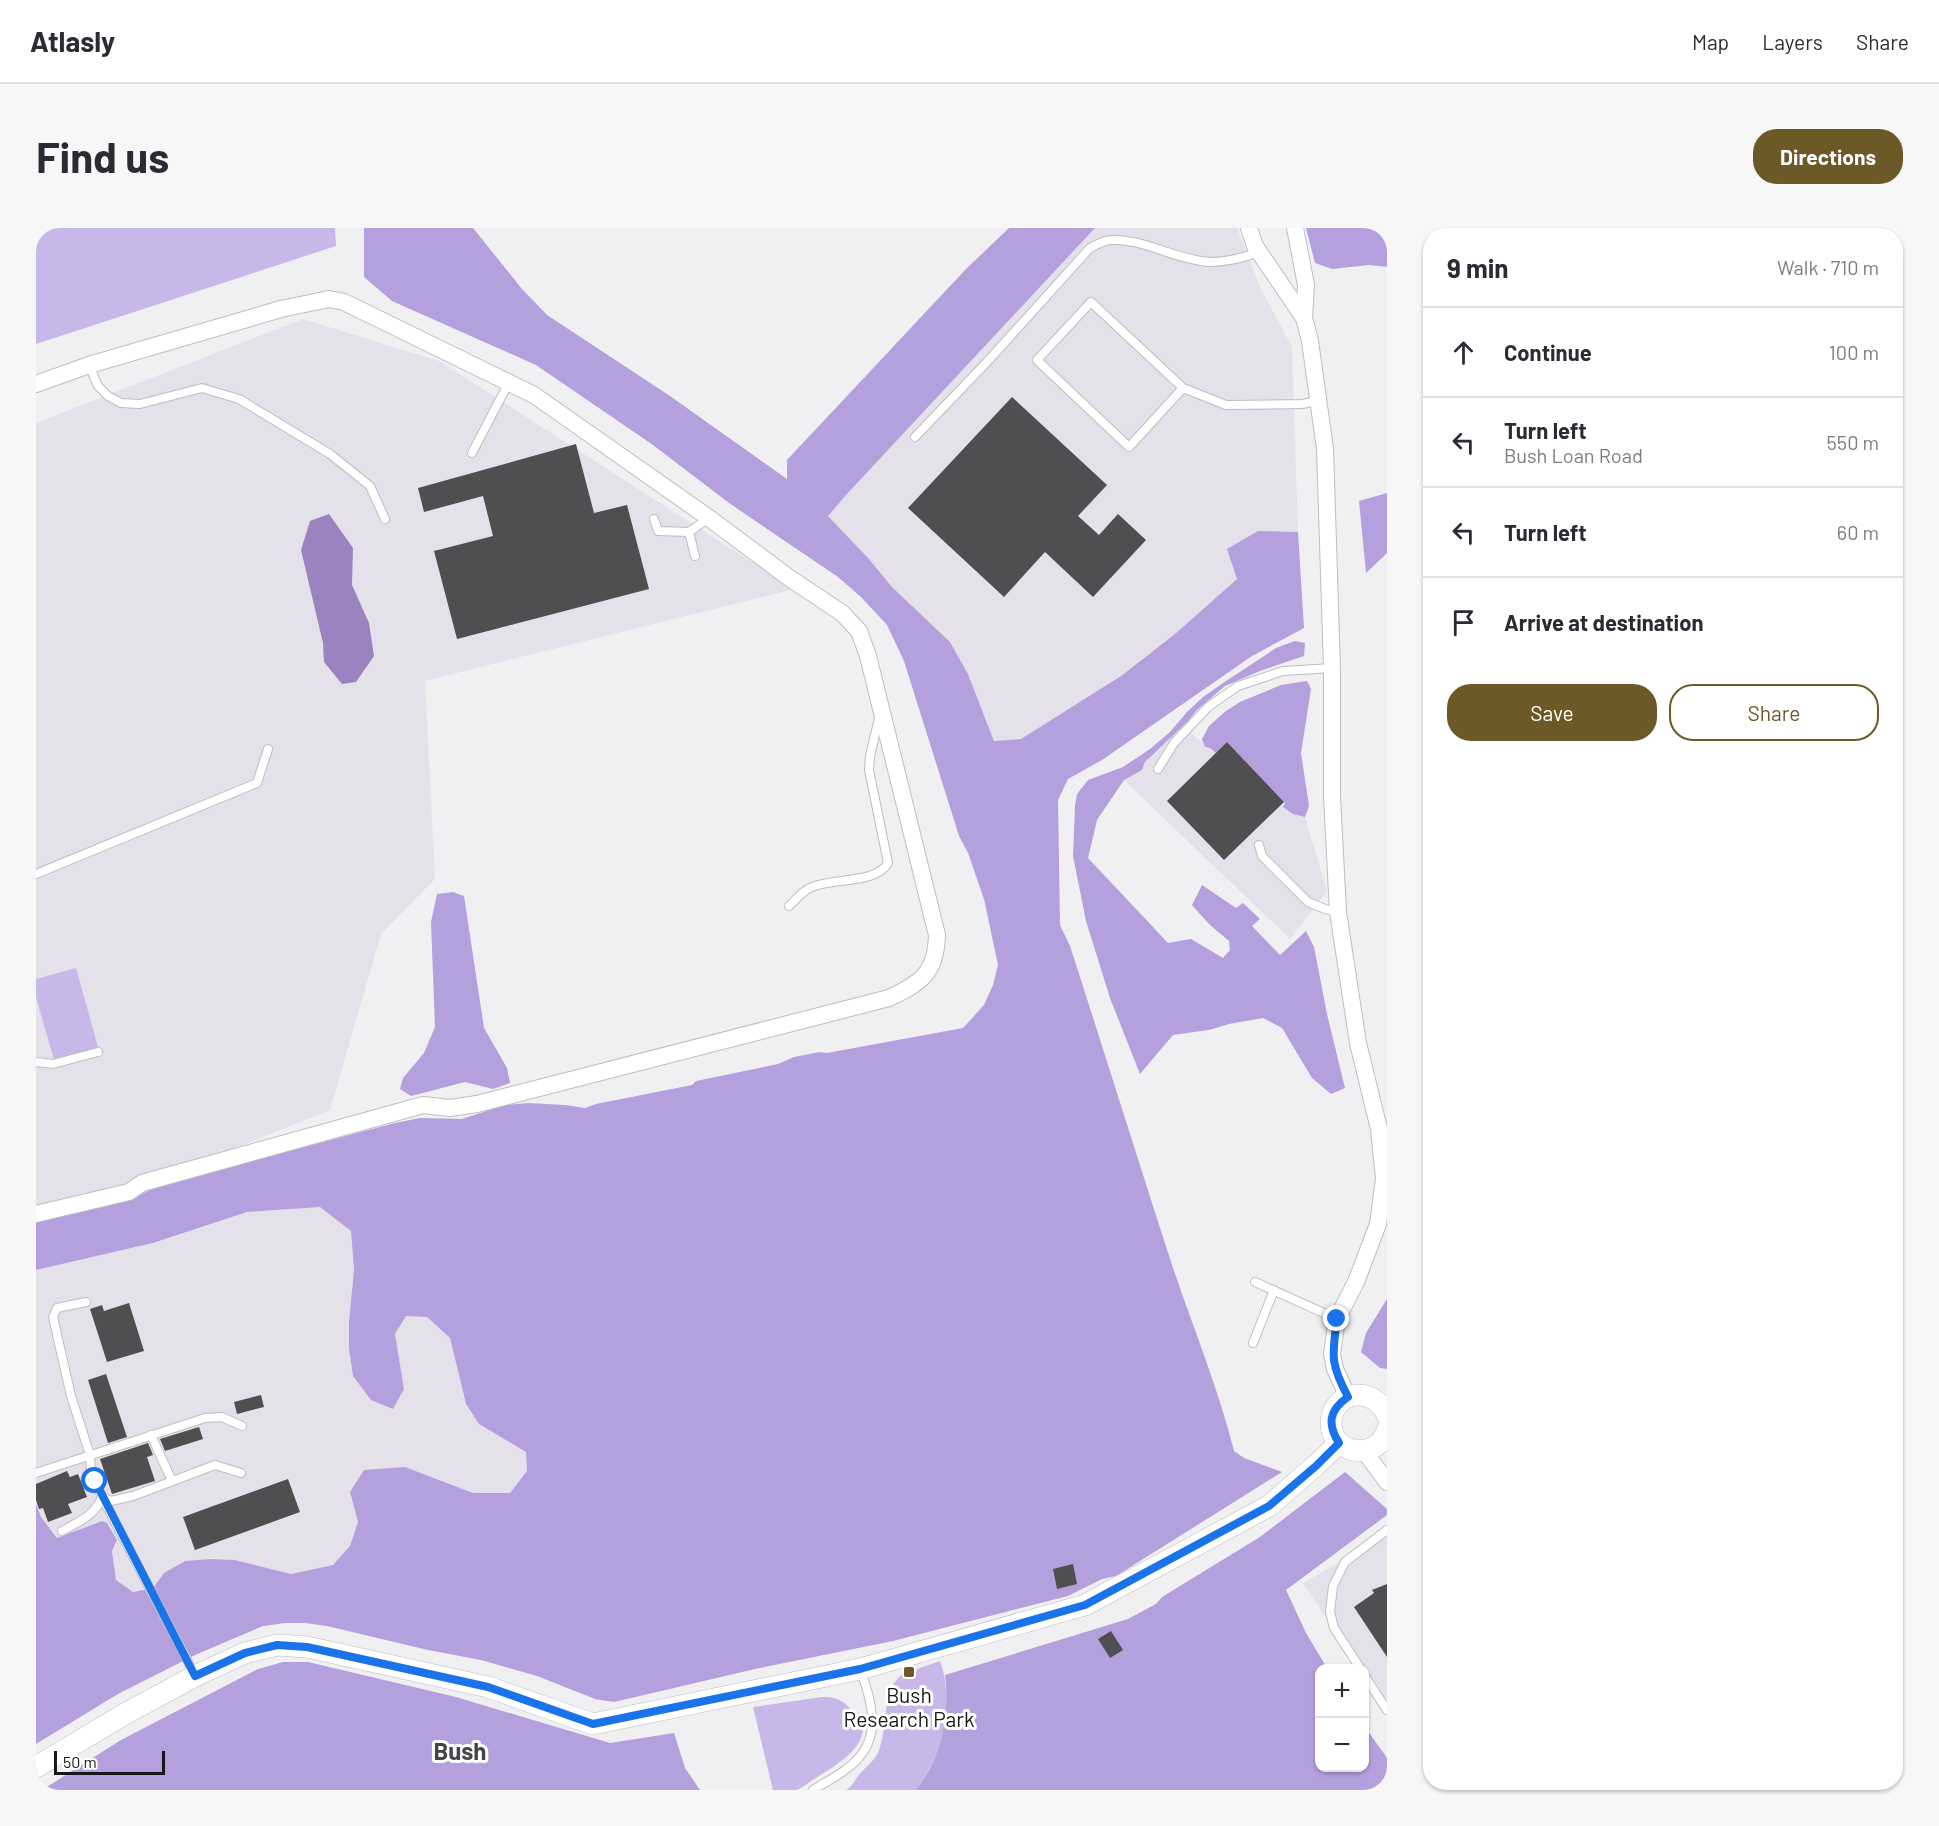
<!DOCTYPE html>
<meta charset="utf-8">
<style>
:root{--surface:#fff;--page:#f7f7f7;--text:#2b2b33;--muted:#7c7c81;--line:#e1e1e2;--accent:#6b5927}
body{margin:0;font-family:Barlow,sans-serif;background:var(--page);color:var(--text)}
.controls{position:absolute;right:18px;bottom:18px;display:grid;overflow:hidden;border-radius:12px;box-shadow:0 2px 4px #0004}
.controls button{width:54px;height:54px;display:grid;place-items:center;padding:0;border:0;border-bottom:2px solid var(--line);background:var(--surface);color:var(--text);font:30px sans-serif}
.scale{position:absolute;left:18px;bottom:15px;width:111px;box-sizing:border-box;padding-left:6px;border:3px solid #171718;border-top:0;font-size:16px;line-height:21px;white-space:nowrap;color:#171718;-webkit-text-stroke:4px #fff;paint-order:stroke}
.stop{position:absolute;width:18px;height:18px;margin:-14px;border:4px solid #1a73e8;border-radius:50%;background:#fff}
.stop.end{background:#1a73e8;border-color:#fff;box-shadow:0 2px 6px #0008}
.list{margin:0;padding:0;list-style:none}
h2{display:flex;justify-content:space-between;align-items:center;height:78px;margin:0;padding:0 24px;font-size:26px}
h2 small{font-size:20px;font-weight:400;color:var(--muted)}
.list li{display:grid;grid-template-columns:39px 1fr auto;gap:18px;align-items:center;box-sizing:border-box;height:90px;padding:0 24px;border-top:2px solid var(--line)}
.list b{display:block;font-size:22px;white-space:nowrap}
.list p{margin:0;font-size:20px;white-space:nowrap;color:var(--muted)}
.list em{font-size:20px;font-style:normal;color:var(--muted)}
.actions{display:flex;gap:12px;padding:18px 24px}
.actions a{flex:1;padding:14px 0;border:2px solid var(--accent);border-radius:24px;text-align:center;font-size:21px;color:var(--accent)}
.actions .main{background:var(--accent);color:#fff}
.icon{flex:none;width:33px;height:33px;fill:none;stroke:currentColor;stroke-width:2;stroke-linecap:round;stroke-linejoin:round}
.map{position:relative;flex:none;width:1351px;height:1562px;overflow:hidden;border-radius:24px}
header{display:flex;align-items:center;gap:36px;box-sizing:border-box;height:84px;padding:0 30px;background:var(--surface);border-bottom:2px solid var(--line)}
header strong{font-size:28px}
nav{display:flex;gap:33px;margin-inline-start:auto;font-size:21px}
.intro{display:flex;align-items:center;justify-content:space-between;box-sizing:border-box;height:144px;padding:0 36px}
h1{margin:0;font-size:42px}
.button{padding:15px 27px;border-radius:24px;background:var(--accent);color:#fff;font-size:21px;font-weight:700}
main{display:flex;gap:36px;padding:0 36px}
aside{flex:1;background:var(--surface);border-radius:24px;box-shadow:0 2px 4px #0004}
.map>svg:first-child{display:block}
.built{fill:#e4e1eb}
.green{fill:#c8b8e9}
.forest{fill:#b5a0de}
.water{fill:#9984c0}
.building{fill:#4f4e51}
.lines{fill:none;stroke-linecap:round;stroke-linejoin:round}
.service-casing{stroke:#bebdc0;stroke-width:10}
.minor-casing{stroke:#bebdc0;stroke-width:18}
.tertiary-casing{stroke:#bebdc0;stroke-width:22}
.service{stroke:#fff;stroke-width:8}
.minor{stroke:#fff;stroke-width:16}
.tertiary{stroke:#fff;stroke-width:21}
.route{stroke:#1a73e8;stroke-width:8}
.poi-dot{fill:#6b5927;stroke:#fff;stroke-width:2}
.labels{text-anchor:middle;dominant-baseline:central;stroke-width:6;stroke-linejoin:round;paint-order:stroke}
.poi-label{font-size:21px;fill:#171718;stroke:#fff}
.quarter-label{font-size:24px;font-weight:bold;fill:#454547;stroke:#fff}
</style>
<header>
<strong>Atlasly</strong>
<nav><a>Map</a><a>Layers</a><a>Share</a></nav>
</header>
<div class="intro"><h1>Find us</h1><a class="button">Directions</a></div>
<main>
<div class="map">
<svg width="1351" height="1562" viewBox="0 0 1351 1562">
<rect width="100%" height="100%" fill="#f0eff2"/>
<g class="built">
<polygon points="1059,0 1201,0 1224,59 1256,119 1262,304 1222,303 1201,351 1139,406 1085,448 985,511 958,513 932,446 914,414 856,359 833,331 792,288 810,267"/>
<polygon points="267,91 403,133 758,361 389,453 399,651 345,706 294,882 75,970 0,997 0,195"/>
<polygon points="1146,498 1180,525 1191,514 1249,575 1248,579 1269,589 1291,663 1254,711 1088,552"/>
<polygon points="284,979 315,1003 318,1042 313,1093 313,1122 317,1148 368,1161 359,1106 370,1088 391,1089 414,1110 430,1176 443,1196 490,1224 491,1243 474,1265 437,1265 369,1239 314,1264 322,1294 314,1318 297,1337 255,1346 199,1332 174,1331 149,1333 128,1345 117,1360 97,1364 80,1353 76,1323 81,1312 66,1293 21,1310 5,1289 0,1276 0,1042 117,1015 211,984"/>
<polygon points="1351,1307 1351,1481 1329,1447 1328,1440 1324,1440 1267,1355"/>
</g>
<g class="green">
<polygon points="0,0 299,0 300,18 0,116"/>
<polygon points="40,740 62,819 18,832 0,769 0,751"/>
<path d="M904 1433C919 1474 908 1529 879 1562H810C817 1558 818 1553 822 1548 829 1539 839 1533 843 1522 853 1496 844 1461 869 1444L870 1447 880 1444 881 1441Z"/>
<path d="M786 1469C800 1468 810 1473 817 1485L821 1483C842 1514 802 1536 780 1550 774 1553 766 1561 760 1562 753 1562 744 1562 737 1562L717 1479Z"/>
</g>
<g class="forest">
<path d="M328 0H437L486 61 511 87 634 168 751 251V232L930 41 973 0H1059L810 267 792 288 833 331 856 359 914 414 932 446 958 513 985 511 1085 448 1139 406 1201 351 1191 321 1222 303 1262 304 1268 400 1216 428 1066 532 1032 551 1022 572 1024 697 1034 718C1068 823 1101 929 1135 1034 1156 1097 1182 1159 1198 1223L1208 1230 1246 1244 1080 1348 1066 1351 1032 1368 857 1413 719 1441 578 1474 559 1471 501 1448 445 1432 392 1422 291 1398 269 1395H249L227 1398 159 1427 82 1466 0 1516V1276L5 1289 21 1310 66 1293 71 1295 81 1312 76 1323 80 1352 97 1364 117 1360 128 1345 149 1333 174 1331 199 1332 255 1346 297 1337 314 1318 322 1294 314 1264 328 1242 369 1239 437 1265H474L491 1243 490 1224 443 1196 430 1176 414 1110 391 1089 370 1088 359 1106 368 1161 357 1181 335 1172 317 1148 313 1121V1093L318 1042 315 1003 284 979 211 984 117 1015 0 1042V994L95 971 125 957 359 895 384 890 426 891 469 877 492 875 529 877 549 880 560 876 656 857 660 853 742 836 758 829 784 824 791 825 927 800 948 777 957 757 962 737 948 671 932 625 923 608 868 433 851 397 825 369 802 349 693 275 617 217 500 137 356 73 328 49Z"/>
<polygon points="1270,0 1351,0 1351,39 1333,37 1296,41 1279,35"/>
<polygon points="1351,265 1351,325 1330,345 1323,273"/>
<polygon points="1259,413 1269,415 1268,428 1224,443 1189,458 1161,482 1152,493 1109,534 1106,542 1088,552 1061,592 1052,630 1132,715 1155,711 1187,730 1194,722 1193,713 1174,697 1156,677 1166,657 1200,680 1207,675 1224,691 1216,698 1244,727 1270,703 1278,719 1291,786 1309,860 1295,866 1276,850 1246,800 1227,790 1193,796 1173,802 1137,807 1104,846 1074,770 1050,693 1037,628 1039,578 1041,566 1052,552 1087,539 1114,521 1134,504 1151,484 1167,469 1190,453 1240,420"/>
<polygon points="1271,453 1275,461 1265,525 1273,578 1269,589 1257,586 1247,579 1249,575 1191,514 1180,525 1174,520 1169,519 1166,511 1173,498 1190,483 1204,474 1245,457"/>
<polygon points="417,664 428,668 448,800 471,840 474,855 457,861 429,854 375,868 364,861 367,850 388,825 399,799 395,694 401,666"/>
<polygon points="1351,1071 1351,1141 1344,1140 1325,1124 1330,1105"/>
<path d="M1309 1244 1351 1281V1287L1250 1362 1270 1405 1291 1440H1284V1540H1328L1329 1499 1351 1530V1562H879C906 1532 914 1486 909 1447L1092 1391 1120 1376 1126 1369 1224 1309Z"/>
<polygon points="247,1434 272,1434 420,1469 574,1515 638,1505 649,1540 664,1562 6,1562 85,1512 222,1441"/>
</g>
<polygon class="water" points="293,286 317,320 316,357 333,395 338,428 320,454 306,456 288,434 287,415 265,322 274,293"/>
<g class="building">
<polygon points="976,169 1071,257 1042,288 1063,307 1082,286 1110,312 1057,369 1009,324 968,369 872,280"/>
<polygon points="540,216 558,285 591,277 613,361 421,411 398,323 457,308 447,268 388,284 382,260"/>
<polygon points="1191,514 1248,574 1188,632 1131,573"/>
<polygon points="93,1075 108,1123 71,1134 54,1081 66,1077 68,1083"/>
<polygon points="70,1146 91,1209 72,1215 52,1152"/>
<polygon points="225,1167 228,1179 201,1186 198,1174"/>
<polygon points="163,1199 167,1211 129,1223 124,1211"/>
<polygon points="112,1215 117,1227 111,1229 119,1253 76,1266 64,1231"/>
<polygon points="31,1243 34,1249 42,1246 51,1269 32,1276 36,1285 12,1294 7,1280 3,1281 0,1272 0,1256"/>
<polygon points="252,1251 264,1284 159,1322 147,1289"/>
<polygon points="1037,1336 1041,1356 1021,1361 1017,1341"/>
<polygon points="1351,1356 1351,1429 1318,1379 1338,1365 1336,1362"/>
<polygon points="1075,1403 1087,1422 1074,1430 1062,1411"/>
</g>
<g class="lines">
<defs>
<g id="service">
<polyline points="53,137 62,158 72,168 85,175 104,176 166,160 203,171 294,226 334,258 349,291"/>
<polyline points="1147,160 1093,219 1001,132 1055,74 1147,160 1190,177 1266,176 1282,173"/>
<path d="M879 209 951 134 1054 20C1060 17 1068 12 1075 12 1106 10 1140 32 1174 34 1192 34 1207 30 1223 24"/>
<polyline points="436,225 473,154"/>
<polyline points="618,291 622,303 653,304 673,290"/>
<polyline points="653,304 659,328"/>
<polyline points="1122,541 1138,515 1172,479 1202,458 1247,443 1296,440"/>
<polyline points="1223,617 1226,628 1272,674 1289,681 1302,684"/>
<polyline points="0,646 221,555 232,521"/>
<path d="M753 678C759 673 766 663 774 660 795 649 839 657 852 635L833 542 834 528 843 490"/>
<polyline points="0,834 17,836 62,824"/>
<polyline points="1219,1054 1301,1091"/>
<polyline points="50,1074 21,1080 17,1089 35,1168 54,1227 55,1242 66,1269 75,1273 97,1268 179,1237 205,1245"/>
<polyline points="1217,1115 1238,1062"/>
<polyline points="115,1207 136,1253"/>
<polyline points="0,1245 169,1190 186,1189 206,1198"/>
<polyline points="66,1269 159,1447"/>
<path d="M26 1303C42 1294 59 1288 66 1269"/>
<polyline points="1324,1440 1298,1400 1294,1384 1297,1358 1309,1334 1351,1302"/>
<polyline points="1328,1447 1351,1482"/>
<path d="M777 1562C787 1555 799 1550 809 1542 848 1515 837 1480 825 1442"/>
</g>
<g id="minor">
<polyline points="1213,0 1219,18 1268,90"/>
<polyline points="1259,0 1270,57 1268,90 1274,113 1289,221 1296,440 1296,569 1302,684 1322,815 1343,901 1348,951 1342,996 1320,1054 1301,1091 1296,1126 1299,1141 1312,1169"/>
<path d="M0 156 53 137 245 81 293 71 308 74 498 167 673 290 752 349 806 385 823 403 832 428 901 707C900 745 885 755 853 770L441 876 414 880 387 877 106 955 93 964 0 986"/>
<polyline points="1328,1223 1351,1254"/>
</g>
<g id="tertiary">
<path d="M1351 1187C1339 1158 1298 1161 1295 1193 1293 1227 1342 1234 1351 1202"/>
<polyline points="0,1539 87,1487 159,1448 209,1425 241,1417 271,1419 452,1459 557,1496 824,1441 1049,1377 1233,1278 1279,1238 1303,1215"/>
</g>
</defs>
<use href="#service" class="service-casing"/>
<use href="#minor" class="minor-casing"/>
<use href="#tertiary" class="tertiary-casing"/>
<use href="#service" class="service"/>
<use href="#minor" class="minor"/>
<use href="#tertiary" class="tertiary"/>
</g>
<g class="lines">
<path class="route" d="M59 1253 159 1448 209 1425 241 1417 271 1419 452 1459 557 1496 824 1441 1049 1377 1233 1278 1280 1238 1303 1215C1291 1196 1293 1182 1312 1169 1294 1135 1296 1128 1301 1091"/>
</g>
<rect class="poi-dot" x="867" y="1438" width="12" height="12" rx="3"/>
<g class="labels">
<g class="poi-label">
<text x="873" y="1466">Bush<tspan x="873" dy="24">Research Park</tspan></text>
</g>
<g class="quarter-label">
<text x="424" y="1522">Bush</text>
</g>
</g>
</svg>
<div class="controls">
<button>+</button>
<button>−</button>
</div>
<div class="scale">50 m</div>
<div class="stop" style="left:59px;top:1253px"></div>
<div class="stop end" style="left:1301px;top:1091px"></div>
</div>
<aside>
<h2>9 min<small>Walk · 710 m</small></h2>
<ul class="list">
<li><svg class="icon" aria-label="ahead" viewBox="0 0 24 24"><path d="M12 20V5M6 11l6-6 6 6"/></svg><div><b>Continue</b></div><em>100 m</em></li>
<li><svg class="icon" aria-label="left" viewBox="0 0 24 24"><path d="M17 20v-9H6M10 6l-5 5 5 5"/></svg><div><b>Turn left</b><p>Bush Loan Road</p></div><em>550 m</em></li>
<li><svg class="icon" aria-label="left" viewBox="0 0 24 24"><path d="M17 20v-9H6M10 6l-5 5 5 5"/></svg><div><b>Turn left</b></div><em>60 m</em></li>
<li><svg class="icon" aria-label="arrive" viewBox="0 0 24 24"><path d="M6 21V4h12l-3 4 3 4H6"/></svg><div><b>Arrive at destination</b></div></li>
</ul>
<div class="actions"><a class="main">Save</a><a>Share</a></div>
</aside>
</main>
